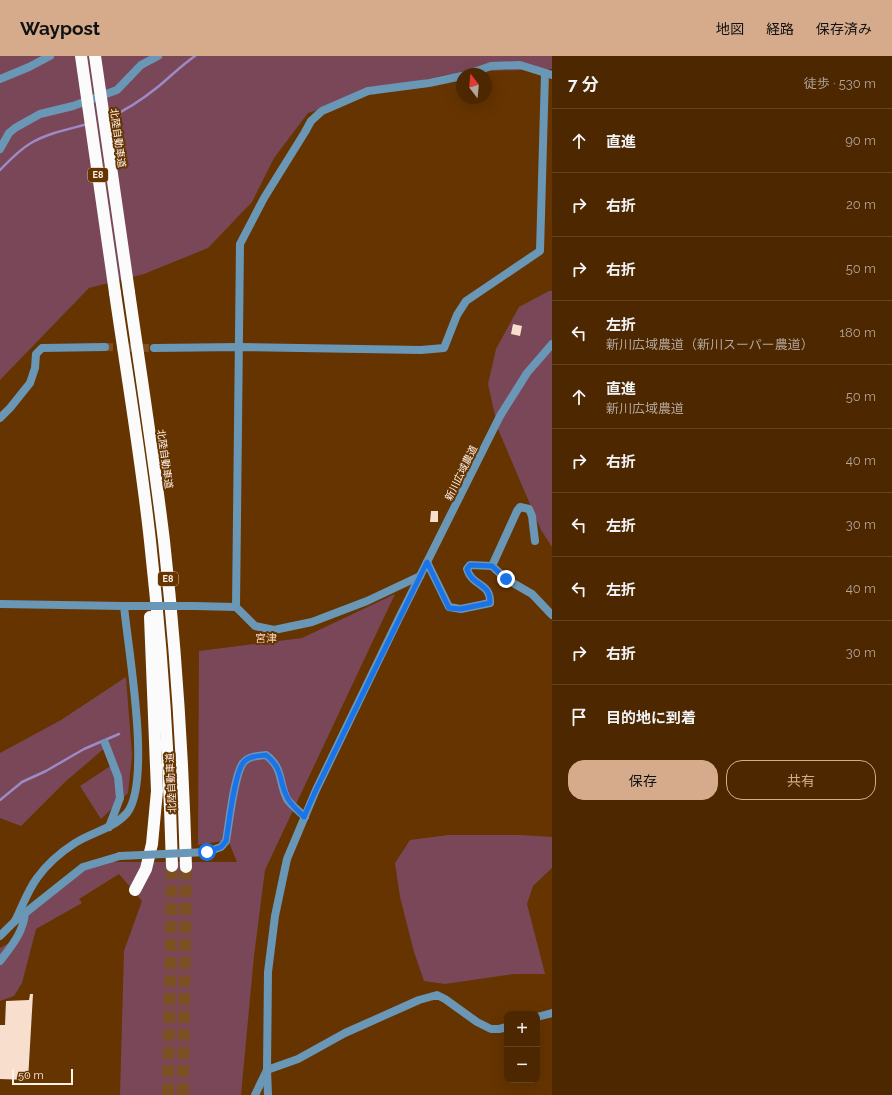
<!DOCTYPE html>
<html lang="ja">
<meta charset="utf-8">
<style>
:root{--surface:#4c2700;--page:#56330f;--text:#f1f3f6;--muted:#b2a599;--line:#634422;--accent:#d6ab8b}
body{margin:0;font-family:Raleway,"Noto Sans JP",sans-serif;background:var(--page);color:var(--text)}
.controls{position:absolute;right:12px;bottom:12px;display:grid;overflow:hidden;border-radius:8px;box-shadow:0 4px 16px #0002}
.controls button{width:36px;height:36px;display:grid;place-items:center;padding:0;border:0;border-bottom:1px solid var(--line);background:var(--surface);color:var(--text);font:20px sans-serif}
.compass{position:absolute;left:456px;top:12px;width:36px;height:36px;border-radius:50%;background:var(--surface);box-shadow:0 4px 16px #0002;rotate:344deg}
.scale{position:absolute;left:12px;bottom:10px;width:61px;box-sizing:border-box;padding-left:4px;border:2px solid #fef1e8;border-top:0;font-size:11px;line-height:14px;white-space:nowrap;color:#fef1e8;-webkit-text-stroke:3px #653400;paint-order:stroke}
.stop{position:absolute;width:12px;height:12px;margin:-9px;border:3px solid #1a73e8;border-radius:50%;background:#fff}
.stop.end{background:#1a73e8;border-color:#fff;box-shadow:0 1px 4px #0008}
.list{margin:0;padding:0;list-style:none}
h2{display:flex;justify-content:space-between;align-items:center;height:52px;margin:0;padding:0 16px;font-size:17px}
h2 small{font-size:13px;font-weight:400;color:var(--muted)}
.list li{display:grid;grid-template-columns:26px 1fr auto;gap:12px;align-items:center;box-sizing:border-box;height:64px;padding:0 16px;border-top:1px solid var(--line)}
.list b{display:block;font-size:15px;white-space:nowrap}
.list p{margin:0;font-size:13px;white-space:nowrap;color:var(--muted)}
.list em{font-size:13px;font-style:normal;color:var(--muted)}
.actions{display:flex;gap:8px;padding:12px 16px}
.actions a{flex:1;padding:9px 0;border:1px solid var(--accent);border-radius:16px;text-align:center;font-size:14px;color:var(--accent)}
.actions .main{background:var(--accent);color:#111}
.icon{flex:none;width:22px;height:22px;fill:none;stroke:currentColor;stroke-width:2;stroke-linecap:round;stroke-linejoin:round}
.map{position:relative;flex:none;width:552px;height:1039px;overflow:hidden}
header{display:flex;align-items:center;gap:24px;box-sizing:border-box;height:56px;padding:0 20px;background:var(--accent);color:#111}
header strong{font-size:19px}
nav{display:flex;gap:22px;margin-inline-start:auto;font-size:14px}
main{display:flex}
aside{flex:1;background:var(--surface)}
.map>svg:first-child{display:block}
.green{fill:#794758}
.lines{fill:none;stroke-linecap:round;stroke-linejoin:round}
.stream{stroke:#9d8ac5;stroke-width:2.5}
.building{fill:#f8dfcd}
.minor-tunnel{stroke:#7c5023;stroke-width:8;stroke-dasharray:8 4;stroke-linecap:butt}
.motorway-tunnel{stroke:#7c5023;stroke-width:12;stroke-dasharray:12 6;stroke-linecap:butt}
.minor{stroke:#6997b5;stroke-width:8}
.tertiary{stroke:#6997b5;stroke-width:8}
.motorway{stroke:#fbfbfb;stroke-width:12}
.minor-bridge{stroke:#6997b5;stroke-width:8}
.motorway-bridge{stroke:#fbfbfb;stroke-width:12}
.route{stroke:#1a73e8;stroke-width:5}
.labels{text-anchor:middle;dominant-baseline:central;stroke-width:4;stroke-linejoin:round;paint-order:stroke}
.shield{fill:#653400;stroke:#d0b8a2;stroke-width:1}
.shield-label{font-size:9px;font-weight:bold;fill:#fef1e8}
.street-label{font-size:10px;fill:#fef1e8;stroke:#653400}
.neighbourhood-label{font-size:11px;fill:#f8d3b7;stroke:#653400}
</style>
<header>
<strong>Waypost</strong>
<nav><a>地図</a><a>経路</a><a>保存済み</a></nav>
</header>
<main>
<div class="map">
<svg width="552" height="1039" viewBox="0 0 552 1039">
<rect width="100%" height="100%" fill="#653400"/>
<g class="green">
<polygon points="0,0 552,0 552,13 490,15 445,19 400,29 308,57 274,102 252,146 208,192 144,218 89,232 0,324"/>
<polygon points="549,235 552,235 552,491 541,474 498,373 488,328 496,293 519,251"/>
<polygon points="395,538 265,814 254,900 241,1039 120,1039 124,895 142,845 119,818 79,843 82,847 36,873 22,927 14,940 0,945 0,892 9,887 26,872 31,849 88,806 237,806 228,784 198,789 199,595 302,582"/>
<polygon points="126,621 132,699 128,737 101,763 80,730 115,707 107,690 65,726 21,770 0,762 0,697 61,664"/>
<polygon points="448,779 520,779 552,781 552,812 533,830 527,848 545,918 514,918 445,928 424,925 414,896 400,841 395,807 410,784"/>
</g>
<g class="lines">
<g class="stream">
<path d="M108 62C127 54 143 43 159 30 171 20 182 9 195 0"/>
<path d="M0 114C10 104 19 94 31 87 48 77 69 73 88 68"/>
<polyline points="0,744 22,726 46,715 84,693 119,678"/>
</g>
</g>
<g class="building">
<polygon points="513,268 522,270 520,280 511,278"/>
<polygon points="431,455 438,455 438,466 430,466"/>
<polygon points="30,938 33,938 28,1024 0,1023 0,969 5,969 6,945 29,944"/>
</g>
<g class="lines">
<polyline class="minor-tunnel" points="105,291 154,292"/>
<g class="motorway-tunnel">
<polyline points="168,1039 172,810"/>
<polyline points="183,1039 186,811"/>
</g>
<g class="minor">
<polyline points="468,18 491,10 520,9 552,19"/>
<polyline points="0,23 29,11 50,0"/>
<polyline points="0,93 9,77 15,72 40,58 73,50 117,34 141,9 158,0"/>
<polyline points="154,292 240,291 421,294 444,292 457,259 466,245 540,195 545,17"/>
<polyline points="0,362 10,352 30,327 35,312 36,298 42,292 105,291"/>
<path d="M427 506 449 551 461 553 490 547C491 526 472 531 467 513L470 509 492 510 506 523 532 538 552 559"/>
<polyline points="492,510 517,455 520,451 529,453 532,460 535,485"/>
<polyline points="420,520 367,545 312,566 274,574 255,570 236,551 240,188 264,142 305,76 311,65 322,55 368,35 429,27 462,20"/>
<path d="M0 548 124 550C128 593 152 725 127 757 113 773 92 776 75 787 61 796 47 808 37 822 28 834 22 851 15 865"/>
<polyline points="194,550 236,551"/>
<polyline points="105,687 118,721 120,742 109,771"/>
<path d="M207 796 221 791 226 785C229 768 234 719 243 707 248 700 258 700 266 699 284 713 278 725 287 743 291 749 299 755 305 761"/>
<polyline points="0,880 15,865 83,811 120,800"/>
<path d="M0 905C11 891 24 875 25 857"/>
<polyline points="537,961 552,957"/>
<polyline points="255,1039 267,1014 298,1003 345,977 419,944 437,939 445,943 477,966 491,973 499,973 507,971"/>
</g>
<polyline class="tertiary" points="268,1039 267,1014 268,916 275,860 287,803 316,734 399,562 500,360 527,317 552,288"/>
<g class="motorway">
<path d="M129 236C141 319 154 402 164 485 176 593 183 702 186 811"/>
<path d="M115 237C127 320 141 402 150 485 162 593 169 702 172 810"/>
<polyline points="135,834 146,813 152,788 157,735 150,561"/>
</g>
<g class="minor-bridge">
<polyline points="124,550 194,550"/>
<polyline points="120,800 207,796"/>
</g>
<g class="motorway-bridge">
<polyline points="81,0 115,237"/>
<polyline points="95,0 129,236"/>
</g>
</g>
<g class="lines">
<path class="route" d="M207 796 221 791 226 785C229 768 234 719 243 707 248 700 258 700 266 699 284 713 278 725 288 743 291 749 299 755 304 761L316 734 427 506 449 552 461 553 490 547C491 526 472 531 467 513L470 509 492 510 506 523"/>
</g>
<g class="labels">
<g class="shield">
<rect x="88" y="112" width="20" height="14" rx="3"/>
<rect x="158" y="516" width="20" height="14" rx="3"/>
</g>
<g class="shield-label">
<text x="98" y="119">E8</text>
<text x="168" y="523">E8</text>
</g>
<g class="street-label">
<text transform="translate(118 82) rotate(82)">北陸自動車道</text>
<text transform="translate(165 403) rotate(82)">北陸自動車道</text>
<text transform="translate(461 417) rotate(-64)">新川広域農道</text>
<text transform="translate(171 727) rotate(-93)">北陸自動車道</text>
</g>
<g class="neighbourhood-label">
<text x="266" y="582">宮津</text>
</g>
</g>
</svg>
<div class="controls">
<button>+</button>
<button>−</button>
</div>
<svg class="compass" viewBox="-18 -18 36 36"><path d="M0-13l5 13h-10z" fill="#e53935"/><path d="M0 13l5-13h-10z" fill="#b2a599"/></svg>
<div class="scale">50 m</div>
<div class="stop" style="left:207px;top:796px"></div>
<div class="stop end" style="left:506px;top:523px"></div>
</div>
<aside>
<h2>7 分<small>徒歩 · 530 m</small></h2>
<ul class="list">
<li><svg class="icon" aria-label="ahead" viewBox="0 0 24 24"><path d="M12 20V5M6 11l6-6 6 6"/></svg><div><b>直進</b></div><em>90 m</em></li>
<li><svg class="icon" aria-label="right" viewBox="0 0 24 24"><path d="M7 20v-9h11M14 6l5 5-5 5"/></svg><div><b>右折</b></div><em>20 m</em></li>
<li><svg class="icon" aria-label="right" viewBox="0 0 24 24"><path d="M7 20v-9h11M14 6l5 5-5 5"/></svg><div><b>右折</b></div><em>50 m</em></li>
<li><svg class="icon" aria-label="left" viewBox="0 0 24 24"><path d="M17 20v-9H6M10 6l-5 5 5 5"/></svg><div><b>左折</b><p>新川広域農道（新川スーパー農道）</p></div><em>180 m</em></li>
<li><svg class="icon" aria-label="ahead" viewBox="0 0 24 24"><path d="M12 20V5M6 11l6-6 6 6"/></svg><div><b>直進</b><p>新川広域農道</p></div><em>50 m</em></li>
<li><svg class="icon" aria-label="right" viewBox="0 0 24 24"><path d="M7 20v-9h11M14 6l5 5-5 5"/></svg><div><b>右折</b></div><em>40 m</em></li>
<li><svg class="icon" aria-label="left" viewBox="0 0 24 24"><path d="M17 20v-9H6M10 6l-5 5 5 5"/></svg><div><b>左折</b></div><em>30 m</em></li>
<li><svg class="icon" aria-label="left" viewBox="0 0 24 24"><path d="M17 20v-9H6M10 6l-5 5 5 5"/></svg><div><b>左折</b></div><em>40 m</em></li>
<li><svg class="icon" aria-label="right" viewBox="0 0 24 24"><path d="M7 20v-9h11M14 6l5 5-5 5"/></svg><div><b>右折</b></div><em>30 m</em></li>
<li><svg class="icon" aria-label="arrive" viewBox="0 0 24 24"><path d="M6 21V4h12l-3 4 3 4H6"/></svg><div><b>目的地に到着</b></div></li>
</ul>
<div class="actions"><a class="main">保存</a><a>共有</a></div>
</aside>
</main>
